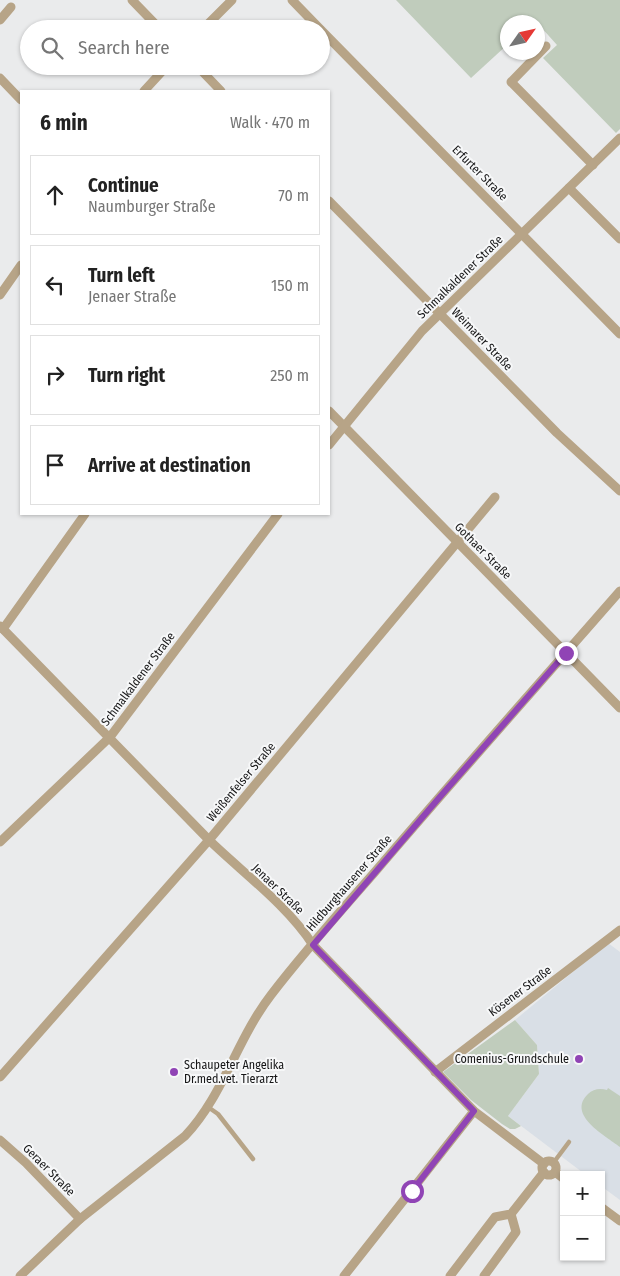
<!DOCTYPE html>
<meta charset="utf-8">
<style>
:root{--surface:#fff;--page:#f2f2f2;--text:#222;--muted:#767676;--line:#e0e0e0}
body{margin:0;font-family:"Fira Sans Condensed",sans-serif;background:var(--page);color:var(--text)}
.controls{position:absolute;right:15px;bottom:15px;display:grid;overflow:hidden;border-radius:0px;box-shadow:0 1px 4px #0004}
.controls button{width:45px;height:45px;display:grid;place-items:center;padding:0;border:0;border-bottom:1px solid var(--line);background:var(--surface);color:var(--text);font:25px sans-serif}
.compass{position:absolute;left:500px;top:15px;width:45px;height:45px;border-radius:50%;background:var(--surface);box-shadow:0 1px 4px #0004;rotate:56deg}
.stop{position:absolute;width:15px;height:15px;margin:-11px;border:4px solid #9044b5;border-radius:50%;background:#fff}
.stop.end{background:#9044b5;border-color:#fff;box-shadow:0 1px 5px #0008}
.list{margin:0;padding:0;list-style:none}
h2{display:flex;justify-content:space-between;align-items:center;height:65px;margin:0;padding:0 20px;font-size:21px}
h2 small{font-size:16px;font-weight:400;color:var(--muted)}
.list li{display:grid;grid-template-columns:32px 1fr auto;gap:15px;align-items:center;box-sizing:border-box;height:80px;margin:0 10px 10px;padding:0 10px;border:1px solid var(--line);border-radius:0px}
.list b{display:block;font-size:19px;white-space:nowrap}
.list p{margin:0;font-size:16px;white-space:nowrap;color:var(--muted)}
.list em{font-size:16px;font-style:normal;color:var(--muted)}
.icon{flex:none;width:28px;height:28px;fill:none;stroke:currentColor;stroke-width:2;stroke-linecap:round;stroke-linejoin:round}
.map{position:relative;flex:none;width:620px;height:1276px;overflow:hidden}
.search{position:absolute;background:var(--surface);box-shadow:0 1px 4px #0004;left:20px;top:20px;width:310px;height:55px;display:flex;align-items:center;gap:12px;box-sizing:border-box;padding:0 18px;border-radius:28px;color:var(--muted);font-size:19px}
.panel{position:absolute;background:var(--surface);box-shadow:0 1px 4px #0004;left:20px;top:90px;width:310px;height:425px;border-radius:0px}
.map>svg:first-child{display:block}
.built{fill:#d9dfe6}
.green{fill:#c0ccbc}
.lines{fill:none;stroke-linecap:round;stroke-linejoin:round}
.service{stroke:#b7a487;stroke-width:4.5}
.minor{stroke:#b7a487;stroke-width:9}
.route{stroke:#9044b5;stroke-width:6}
.poi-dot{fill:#9044b5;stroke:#f7f8f9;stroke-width:2}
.labels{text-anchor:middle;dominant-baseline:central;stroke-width:4;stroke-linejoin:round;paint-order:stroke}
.street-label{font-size:12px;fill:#151516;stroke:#f7f8f9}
.poi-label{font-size:12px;fill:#151516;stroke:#f7f8f9;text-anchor:end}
</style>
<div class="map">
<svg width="620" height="1276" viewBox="0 0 620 1276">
<rect width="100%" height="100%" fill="#eaebec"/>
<polygon class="built" points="608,943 620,952 620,1200 601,1186 601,1175 586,1175 508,1116 539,1074 537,1045 515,1020"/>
<g class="green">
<polygon points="396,0 620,0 620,129 616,133 543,58 557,45 540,26 538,28 538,22 508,22 507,45 471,78"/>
<polygon points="515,1020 537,1045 539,1074 508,1116 521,1126 515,1129 510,1129 502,1124 471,1100 443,1072"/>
<path d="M608 1088 620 1096V1147C606 1136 566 1115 588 1094 593 1089 600 1088 607 1090Z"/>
</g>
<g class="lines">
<g class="service">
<polyline points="208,1107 218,1114 253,1159"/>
<polyline points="554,1162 569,1142"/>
</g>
<g class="minor">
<polyline points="132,0 160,29"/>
<polyline points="292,0 320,29"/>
<polyline points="0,20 11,7"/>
<polyline points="203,29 232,0"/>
<polyline points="321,30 620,334"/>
<polyline points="546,46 511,82 593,165"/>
<polyline points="197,66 221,91"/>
<polyline points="0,78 21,100"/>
<polyline points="144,91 167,66"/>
<polyline points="569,188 620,239"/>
<polyline points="329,201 557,433 620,491"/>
<polyline points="0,295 21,265"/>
<polyline points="329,411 620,708"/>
<polyline points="329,445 422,331 620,138"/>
<path d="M0 626 209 840C242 872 287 905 313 945L474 1111 544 1164"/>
<polyline points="3,629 85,514"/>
<polyline points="0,842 110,737 278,514"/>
<polyline points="435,1072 620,930"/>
<polyline points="0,1077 209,840 495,497"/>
<polyline points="0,1140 26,1163 80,1219"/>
<circle cx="549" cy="1168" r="7"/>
<polyline points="555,1172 564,1179"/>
<polyline points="601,1207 620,1221"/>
<path d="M20 1276 80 1219 185 1136C223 1096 237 1039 271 995 303 953 339 913 374 873 455 778 538 685 620 591"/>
<polyline points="344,1276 474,1111"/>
<polyline points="450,1276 495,1217 511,1214 544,1172"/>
<polyline points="484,1276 516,1232 511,1214"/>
</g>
</g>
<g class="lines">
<polyline class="route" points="412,1191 474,1111 313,945 439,798 566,653"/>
</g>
<g class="poi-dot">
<circle cx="579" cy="1059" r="5"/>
<circle cx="174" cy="1072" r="5"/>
</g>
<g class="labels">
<g class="street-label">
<text transform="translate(480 173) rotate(45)">Erfurter Straße</text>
<text transform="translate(460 277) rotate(-44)">Schmalkaldener Straße</text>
<text transform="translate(482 339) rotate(46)">Weimarer Straße</text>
<text transform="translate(483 551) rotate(45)">Gothaer Straße</text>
<text transform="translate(138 679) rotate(-53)">Schmalkaldener Straße</text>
<text transform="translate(241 782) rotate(-50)">Weißenfelser Straße</text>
<text transform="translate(349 883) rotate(-49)">Hildburghausener Straße</text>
<text transform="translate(278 889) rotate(44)">Jenaer Straße</text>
<text transform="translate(520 991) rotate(-37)">Kösener Straße</text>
<text transform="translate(49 1170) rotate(45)">Geraer Straße</text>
</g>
<g class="poi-label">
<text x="569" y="1059">Comenius-Grundschule</text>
<text x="184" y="1065" text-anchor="start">Schaupeter Angelika<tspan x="184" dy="14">Dr.med.vet. Tierarzt</tspan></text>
</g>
</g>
</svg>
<div class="controls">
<button>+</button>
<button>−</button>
</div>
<svg class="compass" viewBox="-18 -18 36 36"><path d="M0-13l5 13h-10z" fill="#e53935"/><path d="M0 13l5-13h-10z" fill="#767676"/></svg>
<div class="stop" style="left:412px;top:1191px"></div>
<div class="stop end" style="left:566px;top:653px"></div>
<div class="search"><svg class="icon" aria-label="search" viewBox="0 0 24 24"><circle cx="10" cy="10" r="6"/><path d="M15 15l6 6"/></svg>Search here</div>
<section class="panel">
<h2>6 min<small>Walk · 470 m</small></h2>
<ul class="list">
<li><svg class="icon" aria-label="ahead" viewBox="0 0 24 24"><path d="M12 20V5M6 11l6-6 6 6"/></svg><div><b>Continue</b><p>Naumburger Straße</p></div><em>70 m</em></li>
<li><svg class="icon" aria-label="left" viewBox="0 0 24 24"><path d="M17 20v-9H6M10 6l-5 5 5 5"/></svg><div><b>Turn left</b><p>Jenaer Straße</p></div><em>150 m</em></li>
<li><svg class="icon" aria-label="right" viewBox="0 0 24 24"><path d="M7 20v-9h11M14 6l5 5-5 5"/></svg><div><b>Turn right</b></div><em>250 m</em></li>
<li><svg class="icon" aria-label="arrive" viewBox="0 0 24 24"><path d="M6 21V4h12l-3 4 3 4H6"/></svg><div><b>Arrive at destination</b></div></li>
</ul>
</section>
</div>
